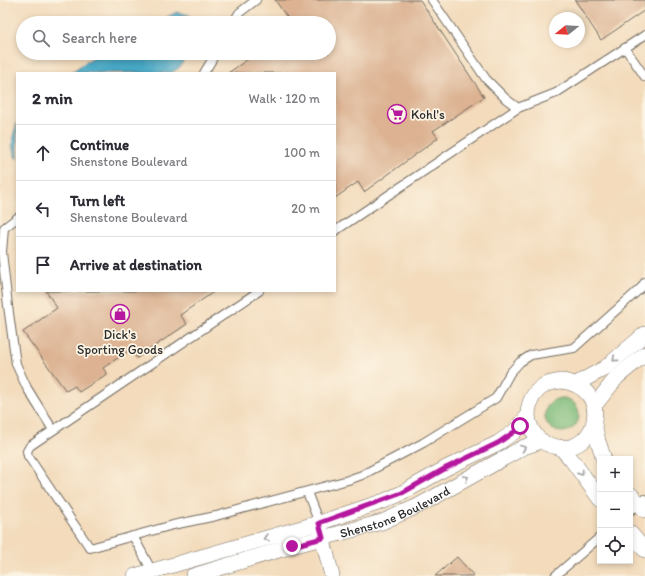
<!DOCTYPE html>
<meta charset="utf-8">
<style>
:root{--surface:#fff;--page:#f7f7f7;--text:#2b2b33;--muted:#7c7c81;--line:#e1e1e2}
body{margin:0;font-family:Itim,sans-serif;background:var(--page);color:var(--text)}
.controls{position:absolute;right:12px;bottom:12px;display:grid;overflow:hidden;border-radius:0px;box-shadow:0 2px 6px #0003}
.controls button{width:36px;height:36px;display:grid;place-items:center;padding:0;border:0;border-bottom:1px solid var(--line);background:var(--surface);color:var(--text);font:20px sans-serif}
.compass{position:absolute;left:549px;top:12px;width:36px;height:36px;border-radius:50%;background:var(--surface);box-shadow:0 2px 6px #0003;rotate:252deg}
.stop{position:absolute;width:12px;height:12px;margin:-9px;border:3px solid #b5179e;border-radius:50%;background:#fff}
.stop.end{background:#b5179e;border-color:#fff;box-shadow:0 1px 4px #0008}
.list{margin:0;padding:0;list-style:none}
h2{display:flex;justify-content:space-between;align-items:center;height:52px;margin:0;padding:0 16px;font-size:17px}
h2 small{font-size:13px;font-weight:400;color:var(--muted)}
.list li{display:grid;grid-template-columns:26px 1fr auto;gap:12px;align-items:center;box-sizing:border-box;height:56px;padding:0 16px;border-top:1px solid var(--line)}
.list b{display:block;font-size:15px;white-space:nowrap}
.list p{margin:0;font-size:13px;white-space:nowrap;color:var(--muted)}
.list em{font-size:13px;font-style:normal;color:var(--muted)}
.icon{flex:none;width:22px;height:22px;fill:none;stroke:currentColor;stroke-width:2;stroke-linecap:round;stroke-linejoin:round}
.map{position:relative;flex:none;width:645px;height:576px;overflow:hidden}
.search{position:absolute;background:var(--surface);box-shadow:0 2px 6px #0003;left:16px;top:16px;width:320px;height:44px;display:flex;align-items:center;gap:10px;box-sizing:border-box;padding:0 14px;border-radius:22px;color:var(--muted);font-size:15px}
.panel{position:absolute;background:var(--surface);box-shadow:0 2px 6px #0003;left:16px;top:72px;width:320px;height:220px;border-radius:0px}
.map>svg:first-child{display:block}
.forest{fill:#7fbc7a;stroke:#557452}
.water{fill:#47a8c6;stroke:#396a78}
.building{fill:#dcb292}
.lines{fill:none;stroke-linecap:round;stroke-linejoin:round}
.lane-casing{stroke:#71695e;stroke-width:10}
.street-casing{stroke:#71695e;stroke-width:16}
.lane{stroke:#fff;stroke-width:8}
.street{stroke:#fff;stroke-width:15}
.oneway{stroke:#a0a0a0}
.route{stroke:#b5179e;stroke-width:5}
.labels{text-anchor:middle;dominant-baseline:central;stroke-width:3.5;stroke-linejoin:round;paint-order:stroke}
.poi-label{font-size:13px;fill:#2b2b2b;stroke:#fcf5e5;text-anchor:start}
.street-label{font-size:13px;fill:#2b2b2b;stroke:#fcf5e5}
</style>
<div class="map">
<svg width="645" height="576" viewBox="0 0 645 576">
<rect width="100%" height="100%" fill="#fcf5e5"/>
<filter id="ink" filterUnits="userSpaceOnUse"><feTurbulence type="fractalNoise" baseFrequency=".025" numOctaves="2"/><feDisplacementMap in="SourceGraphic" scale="8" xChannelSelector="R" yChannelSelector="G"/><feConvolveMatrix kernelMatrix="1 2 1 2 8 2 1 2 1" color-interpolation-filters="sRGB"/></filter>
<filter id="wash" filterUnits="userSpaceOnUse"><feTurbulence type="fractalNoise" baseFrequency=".012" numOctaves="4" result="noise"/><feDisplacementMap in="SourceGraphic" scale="16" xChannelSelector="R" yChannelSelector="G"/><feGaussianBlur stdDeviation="0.9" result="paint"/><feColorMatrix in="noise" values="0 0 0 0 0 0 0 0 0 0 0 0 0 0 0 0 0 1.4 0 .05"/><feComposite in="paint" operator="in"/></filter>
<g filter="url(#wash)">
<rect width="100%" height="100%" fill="#f3dbbc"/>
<circle class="forest" cx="562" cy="415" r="17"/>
<g class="water">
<polygon points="177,12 189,15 194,23 155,23"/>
<polygon points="99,53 189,53 179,68 171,73 70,73"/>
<path d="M17 123V159C9 148 13 135 17 123Z"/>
</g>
<g id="blocks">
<g class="building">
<polygon points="275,0 420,0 484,97 433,131 438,138 364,192 358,182 335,198 335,73 228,73 257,53 329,53 329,23 291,23"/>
<polygon points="575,0 645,0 645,10 601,40"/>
<polygon points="46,291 215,291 180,315 187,324 137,358 131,349 103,368 107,374 79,392 75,386 66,391 23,332 57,308"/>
<polygon points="457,557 474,576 435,576"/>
</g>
</g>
</g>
<g filter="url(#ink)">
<use href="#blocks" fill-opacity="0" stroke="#71695e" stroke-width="1"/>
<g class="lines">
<defs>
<g id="lane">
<polyline points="432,0 486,79 506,99 518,108"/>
<polyline points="233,23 239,13 256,0"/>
<polyline points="625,48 645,77"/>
<polyline points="204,73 216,53"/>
<polyline points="17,218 4,228 2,252 8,306 16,364 27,388 53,430"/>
<polyline points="335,231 518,108 556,93 645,35"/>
<polyline points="259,291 30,446 27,451 28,456 90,548 173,525 216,516 348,480 362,475 423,443 496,398 510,373 520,362 531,355 574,348 641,288 645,282"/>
<polyline points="307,492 319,523"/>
<polyline points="630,511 645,499"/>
<polyline points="133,536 153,573"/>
<polyline points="555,576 600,537"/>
</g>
<g id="street">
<path d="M561 381C614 387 598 454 558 447 551 446 542 443 537 437 523 421 526 398 543 386 548 383 555 382 561 381Z"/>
<polyline points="576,384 605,368 645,334"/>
<polyline points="594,406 617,377 645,354"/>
<polyline points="594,424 598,441 604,459"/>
<polyline points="561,448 571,459 600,499"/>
<polyline points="630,494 645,510"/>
<polyline points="320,528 332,576"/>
<polyline points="630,533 645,550"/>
<polyline points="135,576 319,523 384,501 402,493 446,468 498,443 514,432 527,417"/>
<path id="s1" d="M193 576 292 546 382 522 418 506 524 447 542 441"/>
</g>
</defs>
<use href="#lane" class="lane-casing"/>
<use href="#street" class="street-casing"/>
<use href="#lane" class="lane"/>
<use href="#street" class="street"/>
</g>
<defs><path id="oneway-chevron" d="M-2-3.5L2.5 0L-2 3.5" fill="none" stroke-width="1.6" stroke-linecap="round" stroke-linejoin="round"/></defs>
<g class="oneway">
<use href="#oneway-chevron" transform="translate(615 359) rotate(140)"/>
<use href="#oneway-chevron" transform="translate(523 448) rotate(-23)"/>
<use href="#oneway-chevron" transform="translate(581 473) rotate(55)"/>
<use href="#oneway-chevron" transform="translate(466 478) rotate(-30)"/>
<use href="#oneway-chevron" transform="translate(266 538) rotate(164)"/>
</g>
</g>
<g class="lines" filter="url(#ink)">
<polyline class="route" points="292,546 323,538 319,523 402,493 446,468 498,443 514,432 520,426"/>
</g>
<defs>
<symbol id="supermarket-ring" viewBox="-11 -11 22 22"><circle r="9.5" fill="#fcf5e5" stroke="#b5179e" stroke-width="1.5"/><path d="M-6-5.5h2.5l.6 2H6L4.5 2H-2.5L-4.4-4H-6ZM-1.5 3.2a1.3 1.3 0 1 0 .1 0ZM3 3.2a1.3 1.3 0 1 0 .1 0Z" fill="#b5179e"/></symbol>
<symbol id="shop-ring" viewBox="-11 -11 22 22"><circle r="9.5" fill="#fcf5e5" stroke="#b5179e" stroke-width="1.5"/><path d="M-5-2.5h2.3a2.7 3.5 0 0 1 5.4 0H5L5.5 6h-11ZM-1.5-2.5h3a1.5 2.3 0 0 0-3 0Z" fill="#b5179e"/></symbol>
</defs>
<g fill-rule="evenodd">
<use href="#supermarket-ring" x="386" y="103" width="22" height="22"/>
<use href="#shop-ring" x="109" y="303" width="22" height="22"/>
</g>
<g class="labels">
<g class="poi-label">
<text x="411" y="114">Kohl's</text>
<text x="120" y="334" text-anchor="middle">Dick's<tspan x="120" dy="15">Sporting Goods</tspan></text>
</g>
<g class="street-label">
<text stroke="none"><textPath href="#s1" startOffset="212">Shenstone Boulevard</textPath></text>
</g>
</g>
</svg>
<div class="controls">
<button>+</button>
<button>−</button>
<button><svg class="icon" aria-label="locate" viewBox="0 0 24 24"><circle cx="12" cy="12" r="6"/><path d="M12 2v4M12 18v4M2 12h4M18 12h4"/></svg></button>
</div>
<svg class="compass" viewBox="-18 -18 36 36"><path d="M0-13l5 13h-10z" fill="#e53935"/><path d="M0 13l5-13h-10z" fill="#7c7c81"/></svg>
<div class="stop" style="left:520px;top:426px"></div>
<div class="stop end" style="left:292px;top:546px"></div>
<div class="search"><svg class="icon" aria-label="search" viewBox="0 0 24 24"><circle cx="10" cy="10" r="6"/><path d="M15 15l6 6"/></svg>Search here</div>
<section class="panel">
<h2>2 min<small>Walk · 120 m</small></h2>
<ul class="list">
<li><svg class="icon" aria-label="ahead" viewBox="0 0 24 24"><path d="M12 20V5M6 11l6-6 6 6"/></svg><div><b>Continue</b><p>Shenstone Boulevard</p></div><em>100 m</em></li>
<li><svg class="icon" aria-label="left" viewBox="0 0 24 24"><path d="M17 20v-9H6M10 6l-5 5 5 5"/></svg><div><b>Turn left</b><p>Shenstone Boulevard</p></div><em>20 m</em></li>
<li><svg class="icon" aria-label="arrive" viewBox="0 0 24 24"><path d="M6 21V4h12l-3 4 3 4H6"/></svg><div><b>Arrive at destination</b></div></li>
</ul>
</section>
</div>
